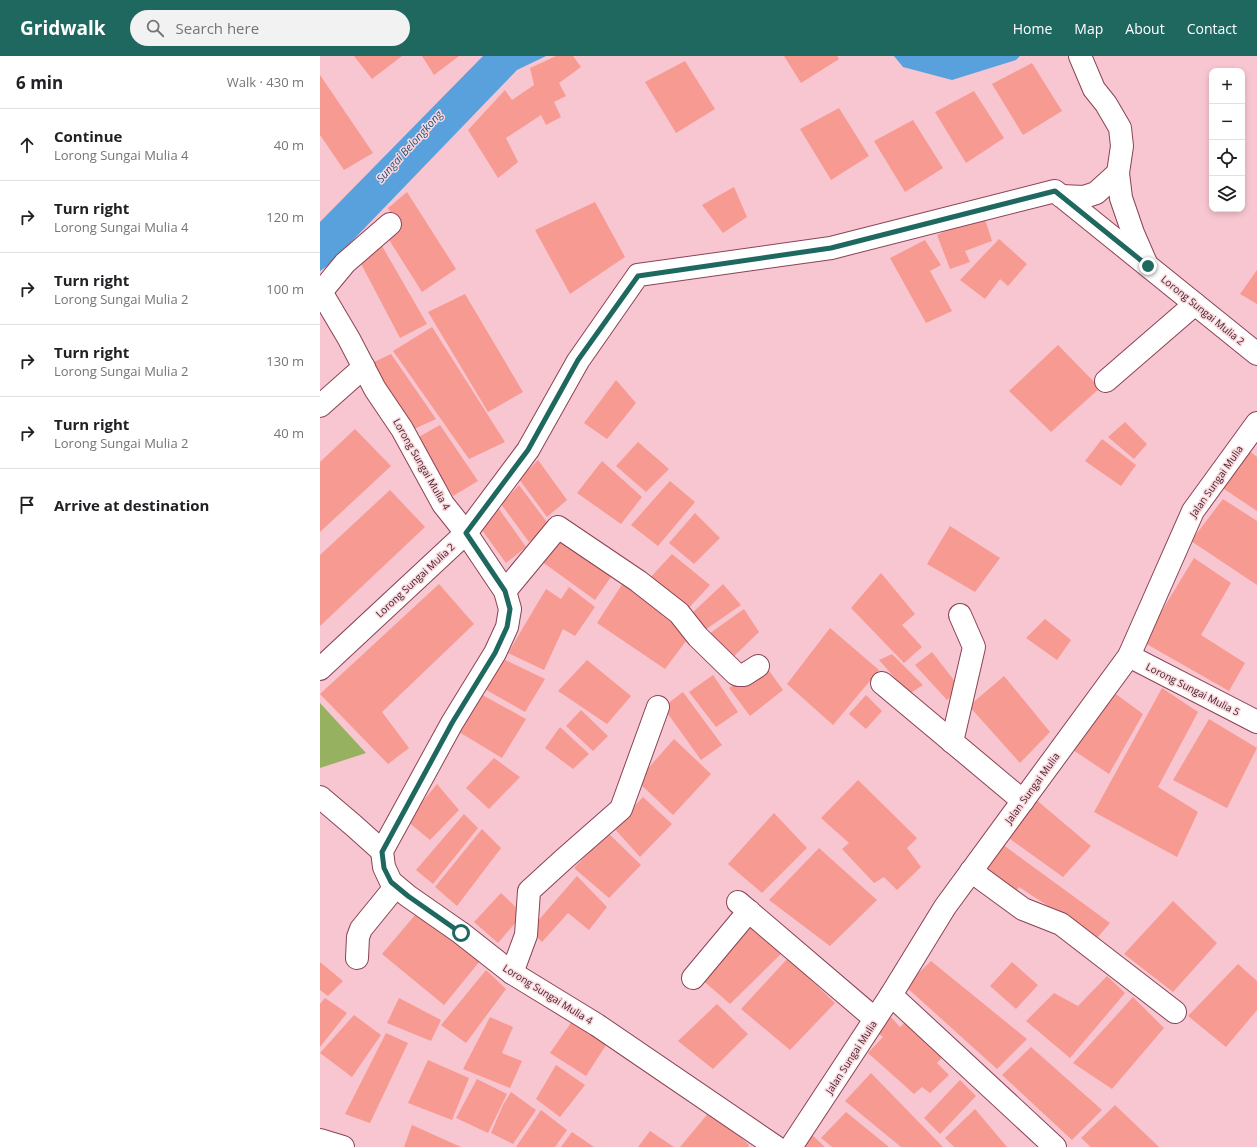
<!DOCTYPE html>
<meta charset="utf-8">
<style>
:root{--surface:#fff;--page:#f2f2f2;--text:#202124;--muted:#757577;--line:#e0e0e0;--accent:#1e6860}
body{margin:0;font-family:"Open Sans",sans-serif;background:var(--page);color:var(--text)}
.controls{position:absolute;right:12px;top:12px;display:grid;overflow:hidden;border-radius:8px;box-shadow:0 2px 6px #0003}
.controls button{width:36px;height:36px;display:grid;place-items:center;padding:0;border:0;border-bottom:1px solid var(--line);background:var(--surface);color:var(--text);font:20px sans-serif}
.stop{position:absolute;width:12px;height:12px;margin:-9px;border:3px solid #1e6860;border-radius:50%;background:#fff}
.stop.end{background:#1e6860;border-color:#fff;box-shadow:0 1px 4px #0008}
.list{margin:0;padding:0;list-style:none}
h2{display:flex;justify-content:space-between;align-items:center;height:52px;margin:0;padding:0 16px;font-size:17px}
h2 small{font-size:13px;font-weight:400;color:var(--muted)}
.list li{display:grid;grid-template-columns:26px 1fr auto;gap:12px;align-items:center;box-sizing:border-box;height:72px;padding:0 16px;border-top:1px solid var(--line)}
.list b{display:block;font-size:15px;white-space:nowrap}
.list p{margin:0;font-size:13px;white-space:nowrap;color:var(--muted)}
.list em{font-size:13px;font-style:normal;color:var(--muted)}
.icon{flex:none;width:22px;height:22px;fill:none;stroke:currentColor;stroke-width:2;stroke-linecap:round;stroke-linejoin:round}
.map{position:relative;flex:none;width:937px;height:1091px;overflow:hidden}
header{display:flex;align-items:center;gap:24px;box-sizing:border-box;height:56px;padding:0 20px;background:var(--accent);color:#fff}
header strong{font-size:19px}
nav{display:flex;gap:22px;margin-inline-start:auto;font-size:14px}
.search{width:280px;height:36px;background:var(--page);display:flex;align-items:center;gap:10px;box-sizing:border-box;padding:0 14px;border-radius:22px;color:var(--muted);font-size:15px}
main{display:flex}
aside{flex:1;background:var(--surface)}
.map>svg:first-child{display:block}
.green{fill:#96b261}
.water{fill:#58a1dc}
.building{fill:#f79a92}
.lines{fill:none;stroke-linecap:round;stroke-linejoin:round}
.minor-casing{stroke:#8a4356;stroke-width:24}
.minor{stroke:#fff;stroke-width:22}
.route{stroke:#1e6860;stroke-width:5}
.labels{text-anchor:middle;dominant-baseline:central;stroke-width:3;stroke-linejoin:round;paint-order:stroke}
.street-label{font-size:10px;fill:#42222a;stroke:#fad8de}
.water-label{font-size:11px;font-style:italic;fill:#20547c;stroke:#fad8de}
</style>
<header>
<strong>Gridwalk</strong>
<div class="search"><svg class="icon" aria-label="search" viewBox="0 0 24 24"><circle cx="10" cy="10" r="6"/><path d="M15 15l6 6"/></svg>Search here</div>
<nav><a>Home</a><a>Map</a><a>About</a><a>Contact</a></nav>
</header>
<main>
<aside>
<h2>6 min<small>Walk · 430 m</small></h2>
<ul class="list">
<li><svg class="icon" aria-label="ahead" viewBox="0 0 24 24"><path d="M12 20V5M6 11l6-6 6 6"/></svg><div><b>Continue</b><p>Lorong Sungai Mulia 4</p></div><em>40 m</em></li>
<li><svg class="icon" aria-label="right" viewBox="0 0 24 24"><path d="M7 20v-9h11M14 6l5 5-5 5"/></svg><div><b>Turn right</b><p>Lorong Sungai Mulia 4</p></div><em>120 m</em></li>
<li><svg class="icon" aria-label="right" viewBox="0 0 24 24"><path d="M7 20v-9h11M14 6l5 5-5 5"/></svg><div><b>Turn right</b><p>Lorong Sungai Mulia 2</p></div><em>100 m</em></li>
<li><svg class="icon" aria-label="right" viewBox="0 0 24 24"><path d="M7 20v-9h11M14 6l5 5-5 5"/></svg><div><b>Turn right</b><p>Lorong Sungai Mulia 2</p></div><em>130 m</em></li>
<li><svg class="icon" aria-label="right" viewBox="0 0 24 24"><path d="M7 20v-9h11M14 6l5 5-5 5"/></svg><div><b>Turn right</b><p>Lorong Sungai Mulia 2</p></div><em>40 m</em></li>
<li><svg class="icon" aria-label="arrive" viewBox="0 0 24 24"><path d="M6 21V4h12l-3 4 3 4H6"/></svg><div><b>Arrive at destination</b></div></li>
</ul>
</aside>
<div class="map">
<svg width="937" height="1091" viewBox="0 0 937 1091">
<rect width="100%" height="100%" fill="#f8c6d0"/>
<polygon class="green" points="0,647 46,697 0,712"/>
<g class="water">
<polygon points="163,0 226,0 197,14 9,209 0,215 0,166"/>
<polygon points="574,0 700,0 696,4 632,24 583,11"/>
</g>
<g class="building">
<polygon points="34,0 82,0 52,23"/>
<polygon points="102,0 139,0 114,19"/>
<polygon points="236,0 253,0 261,11 239,27 246,40 234,46 241,61 226,69 221,59 186,82 198,106 178,122 148,74 185,34 192,44 214,29 210,12"/>
<polygon points="464,0 517,0 519,3 481,27"/>
<polygon points="365,5 395,53 356,77 325,26"/>
<polygon points="712,7 742,55 703,79 672,28"/>
<polygon points="0,19 53,97 24,114 0,79"/>
<polygon points="654,35 684,82 646,107 615,56"/>
<polygon points="519,52 549,100 511,124 480,73"/>
<polygon points="593,64 623,112 585,136 554,85"/>
<polygon points="414,131 427,161 403,177 382,149"/>
<polygon points="87,136 136,213 102,236 66,179 79,171 68,152"/>
<polygon points="275,146 305,201 250,238 215,174"/>
<polygon points="663,157 672,185 645,195 650,206 630,213 617,179"/>
<polygon points="58,183 107,268 80,282 38,202"/>
<polygon points="679,183 707,208 688,230 680,223 665,243 640,224"/>
<polygon points="605,184 621,209 610,215 632,255 606,267 570,202"/>
<polygon points="937,214 937,248 920,238"/>
<polygon points="145,238 203,336 168,356 108,256"/>
<polygon points="112,271 185,386 149,403 73,295"/>
<polygon points="738,289 780,332 731,376 689,335"/>
<polygon points="71,298 116,363 94,373 52,307"/>
<polygon points="296,324 316,347 287,383 264,367"/>
<polygon points="805,366 827,388 814,403 788,381"/>
<polygon points="120,369 158,425 133,440 97,382"/>
<polygon points="35,373 71,410 0,476 0,406"/>
<polygon points="782,383 816,409 801,430 765,405"/>
<polygon points="318,386 349,413 326,436 296,410"/>
<polygon points="927,393 937,401 937,455 901,431"/>
<polygon points="218,404 247,444 227,461 199,423"/>
<polygon points="282,405 322,441 301,468 257,437"/>
<polygon points="350,425 375,446 338,490 311,469"/>
<polygon points="199,429 229,469 209,486 181,448"/>
<polygon points="70,434 105,471 0,570 0,499"/>
<polygon points="903,443 937,465 937,529 871,485"/>
<polygon points="177,450 206,491 186,507 159,470"/>
<polygon points="375,457 400,482 374,508 349,487"/>
<polygon points="630,470 680,502 655,536 607,508"/>
<polygon points="240,480 295,515 275,544 221,505"/>
<polygon points="352,498 390,529 367,554 329,523"/>
<polygon points="874,502 911,527 881,579 925,607 909,635 823,586"/>
<polygon points="561,517 595,558 582,569 602,591 584,607 531,552"/>
<polygon points="303,527 369,581 345,613 277,567"/>
<polygon points="119,528 154,568 62,656 89,692 68,708 0,638"/>
<polygon points="403,528 421,549 385,574 369,560"/>
<polygon points="249,531 275,551 255,580 243,573 224,614 188,597 226,533 241,543"/>
<polygon points="424,553 439,576 409,605 386,580"/>
<polygon points="725,563 751,584 737,604 706,582"/>
<polygon points="510,572 559,614 513,669 467,628"/>
<polygon points="612,596 640,632 627,644 595,609"/>
<polygon points="572,598 603,629 589,638 559,604"/>
<polygon points="177,600 225,623 205,656 163,632"/>
<polygon points="267,604 311,640 287,668 238,635"/>
<polygon points="445,609 463,634 430,660 409,632"/>
<polygon points="393,619 418,656 396,671 369,636"/>
<polygon points="684,620 730,676 700,707 649,650"/>
<polygon points="842,632 878,656 838,731 878,756 857,801 774,756"/>
<polygon points="157,636 206,663 182,702 134,673"/>
<polygon points="363,636 402,689 381,704 343,651"/>
<polygon points="793,636 823,658 789,718 750,692"/>
<polygon points="546,639 562,655 546,673 529,658"/>
<polygon points="261,654 288,680 273,695 246,670"/>
<polygon points="889,663 937,692 907,752 853,724"/>
<polygon points="240,671 269,698 253,713 225,692"/>
<polygon points="354,683 391,718 353,759 317,725"/>
<polygon points="174,702 200,721 169,753 146,732"/>
<polygon points="538,724 597,782 587,792 601,811 577,834 564,821 554,827 522,793 529,787 501,762"/>
<polygon points="117,728 139,754 110,784 87,765"/>
<polygon points="323,741 352,768 320,801 294,772"/>
<polygon points="714,742 771,790 743,821 686,780"/>
<polygon points="454,757 487,792 442,837 408,808"/>
<polygon points="144,758 158,772 113,828 96,814"/>
<polygon points="162,773 181,792 137,850 115,831"/>
<polygon points="288,777 321,809 289,842 254,812"/>
<polygon points="682,788 790,867 777,882 699,831 693,839 658,815"/>
<polygon points="499,792 557,844 510,890 449,844"/>
<polygon points="257,820 287,851 269,874 248,857 222,886 210,874"/>
<polygon points="181,837 203,858 178,887 154,866"/>
<polygon points="853,845 897,887 853,936 804,898"/>
<polygon points="101,852 164,900 124,949 62,898"/>
<polygon points="428,864 462,897 410,948 380,922"/>
<polygon points="468,902 515,947 470,994 421,953"/>
<polygon points="611,905 707,983 677,1013 585,930"/>
<polygon points="0,906 23,925 8,940 0,934"/>
<polygon points="692,906 718,929 696,953 670,930"/>
<polygon points="918,908 937,925 937,954 906,991 868,960"/>
<polygon points="166,914 186,933 146,987 121,969"/>
<polygon points="787,920 805,937 750,1002 706,965 734,937 758,950"/>
<polygon points="813,941 844,972 792,1033 753,1007"/>
<polygon points="5,942 27,957 0,991 0,948"/>
<polygon points="79,942 121,964 111,985 67,967"/>
<polygon points="397,948 428,978 393,1013 358,985"/>
<polygon points="567,957 580,971 591,961 626,997 617,1007 629,1019 610,1037 602,1031 594,1038 548,997 563,981 554,974"/>
<polygon points="34,959 61,979 32,1021 0,997"/>
<polygon points="170,961 193,971 182,997 202,1005 190,1032 143,1013"/>
<polygon points="255,961 288,986 266,1020 230,997"/>
<polygon points="66,977 88,987 50,1067 25,1058"/>
<polygon points="711,991 782,1054 752,1084 682,1019"/>
<polygon points="108,1004 149,1022 132,1064 88,1047"/>
<polygon points="236,1009 265,1029 240,1061 216,1043"/>
<polygon points="551,1017 623,1091 581,1091 525,1045"/>
<polygon points="157,1023 187,1038 168,1077 136,1062"/>
<polygon points="640,1024 656,1040 620,1078 604,1062"/>
<polygon points="191,1036 216,1054 193,1088 171,1077 183,1049"/>
<polygon points="795,1049 839,1091 771,1091 761,1082"/>
<polygon points="655,1053 687,1091 634,1091 625,1082"/>
<polygon points="221,1054 247,1074 235,1091 196,1091"/>
<polygon points="391,1054 429,1089 428,1091 360,1091"/>
<polygon points="526,1056 569,1091 512,1091 501,1082"/>
<polygon points="92,1069 141,1091 84,1091"/>
<polygon points="330,1075 354,1091 318,1091"/>
<polygon points="252,1076 274,1091 241,1091"/>
<polygon points="490,1077 505,1091 480,1091"/>
</g>
<g class="lines">
<defs>
<g id="minor">
<polyline points="760,0 774,33 786,48 800,72 802,90 798,117 801,142 813,177 826,207"/>
<polyline points="741,140 764,141 776,137 798,117"/>
<polyline points="0,234 29,283 55,333 82,373 123,448 146,477 185,535 190,553 187,571 175,597 132,667 62,795 64,811 71,826 88,840 141,877 192,917 277,969 456,1091"/>
<polyline points="1,236 25,207 70,168"/>
<polyline points="786,325 875,248"/>
<polyline points="0,350 44,311"/>
<polyline points="185,535 238,471 318,525 359,557 378,581 416,618 418,619 424,619 438,610"/>
<polyline points="809,600 937,666"/>
<polyline points="0,613 146,477 208,394 258,305 318,219 511,192 735,135 937,298"/>
<polyline points="562,627 703,745"/>
<polyline points="632,686 654,591 640,559"/>
<polyline points="0,741 33,769 62,795"/>
<polyline points="651,815 703,853 741,868 855,956"/>
<polyline points="418,846 555,963"/>
<polyline points="37,902 38,881 41,873 76,830"/>
<polyline points="192,917 206,879 209,835 244,803 301,753 338,651"/>
<polyline points="373,922 429,855"/>
<polyline points="571,939 735,1091"/>
<polyline points="0,1084 23,1091"/>
<polyline points="471,1091 571,939 625,851 809,600 873,455 937,367"/>
</g>
</defs>
<use href="#minor" class="minor-casing"/>
<use href="#minor" class="minor"/>
</g>
<g class="lines">
<polyline class="route" points="141,877 88,840 71,826 64,812 62,796 132,667 175,597 187,571 190,553 185,535 146,477 208,394 258,304 318,220 511,192 735,135 828,210"/>
</g>
<g class="labels">
<g class="street-label">
<text transform="translate(883 254) rotate(39)">Lorong Sungai Mulia 2</text>
<text transform="translate(102 408) rotate(60)">Lorong Sungai Mulia 4</text>
<text transform="translate(896 425) rotate(-55)">Jalan Sungai Mulia</text>
<text transform="translate(95 524) rotate(-43)">Lorong Sungai Mulia 2</text>
<text transform="translate(873 633) rotate(27)">Lorong Sungai Mulia 5</text>
<text transform="translate(712 732) rotate(-54)">Jalan Sungai Mulia</text>
<text transform="translate(228 938) rotate(32)">Lorong Sungai Mulia 4</text>
<text transform="translate(531 1001) rotate(-57)">Jalan Sungai Mulia</text>
</g>
<g class="water-label">
<text transform="translate(89 90) rotate(-48)">Sungai Belongkong</text>
</g>
</g>
</svg>
<div class="controls">
<button>+</button>
<button>−</button>
<button><svg class="icon" aria-label="locate" viewBox="0 0 24 24"><circle cx="12" cy="12" r="6"/><path d="M12 2v4M12 18v4M2 12h4M18 12h4"/></svg></button>
<button><svg class="icon" aria-label="layers" viewBox="0 0 24 24"><path d="M12 4l9 5-9 5-9-5zM3 14l9 5 9-5"/></svg></button>
</div>
<div class="stop" style="left:141px;top:877px"></div>
<div class="stop end" style="left:828px;top:210px"></div>
</div>
</main>
